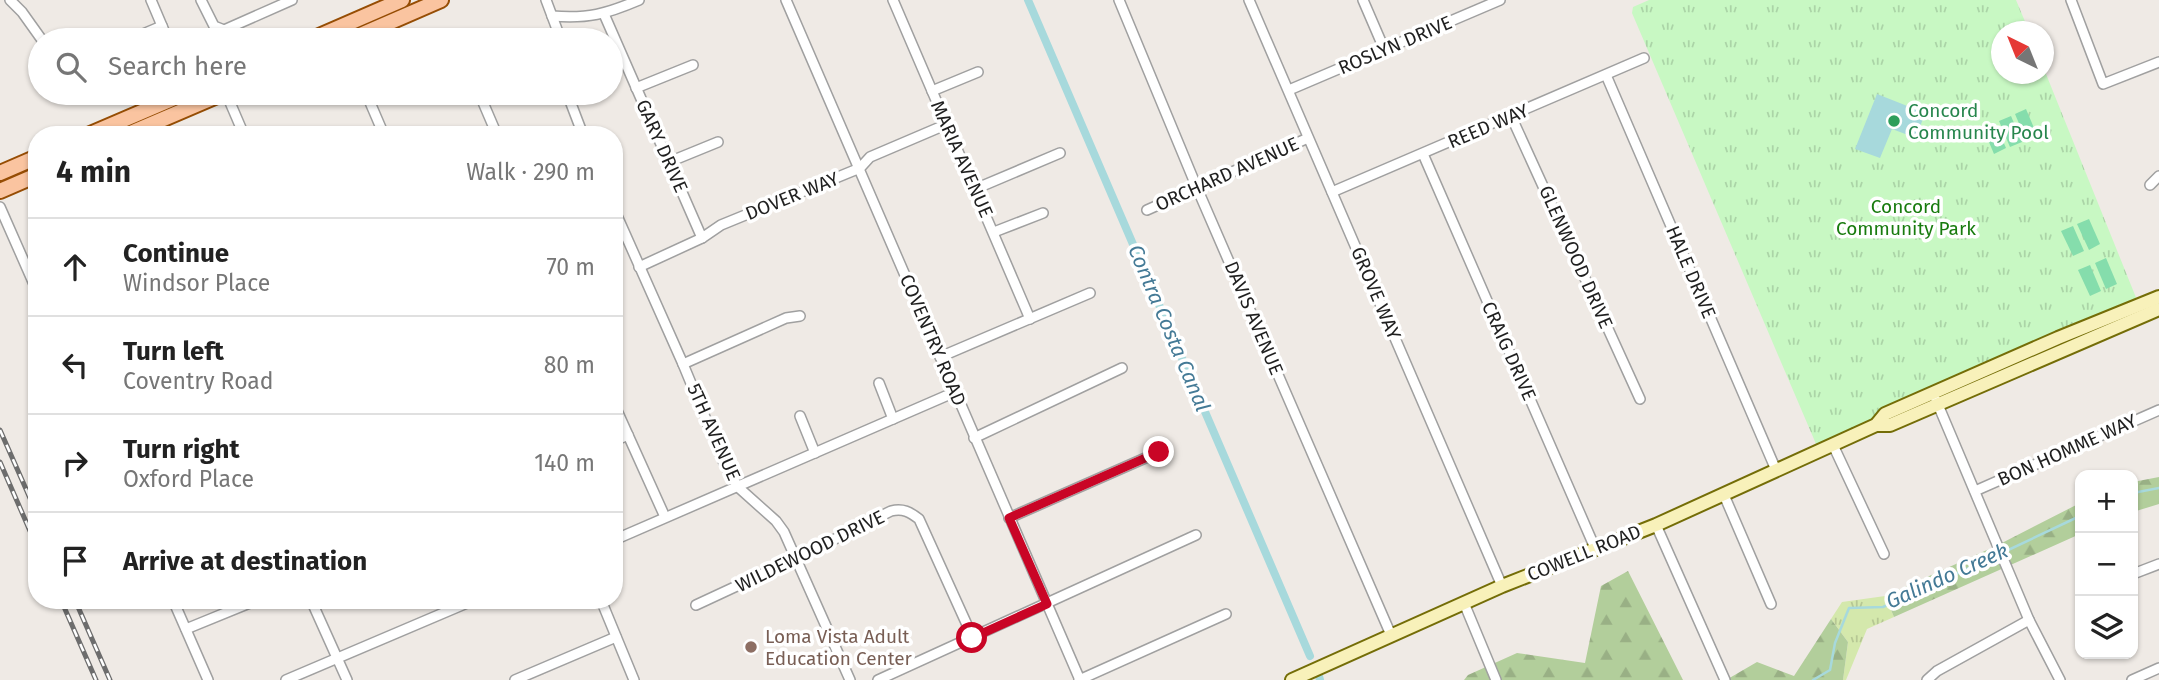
<!DOCTYPE html>
<meta charset="utf-8">
<style>
:root{--surface:#fff;--page:#f2f2f2;--text:#222;--muted:#767676;--line:#e0e0e0}
body{margin:0;font-family:"Fira Sans",sans-serif;background:var(--page);color:var(--text)}
.controls{position:absolute;right:21px;bottom:21px;display:grid;overflow:hidden;border-radius:14px;box-shadow:0 2px 5px #0004}
.controls button{width:63px;height:63px;display:grid;place-items:center;padding:0;border:0;border-bottom:2px solid var(--line);background:var(--surface);color:var(--text);font:35px sans-serif}
.compass{position:absolute;left:1991px;top:21px;width:63px;height:63px;border-radius:50%;background:var(--surface);box-shadow:0 2px 5px #0004;rotate:317deg}
.stop{position:absolute;width:21px;height:21px;margin:-16px;border:5px solid #c90526;border-radius:50%;background:#fff}
.stop.end{background:#c90526;border-color:#fff;box-shadow:0 2px 7px #0008}
.list{margin:0;padding:0;list-style:none}
h2{display:flex;justify-content:space-between;align-items:center;height:91px;margin:0;padding:0 28px;font-size:30px}
h2 small{font-size:23px;font-weight:400;color:var(--muted)}
.list li{display:grid;grid-template-columns:46px 1fr auto;gap:21px;align-items:center;box-sizing:border-box;height:98px;padding:0 28px;border-top:2px solid var(--line)}
.list b{display:block;font-size:26px;white-space:nowrap}
.list p{margin:0;font-size:23px;white-space:nowrap;color:var(--muted)}
.list em{font-size:23px;font-style:normal;color:var(--muted)}
.icon{flex:none;width:38px;height:38px;fill:none;stroke:currentColor;stroke-width:2;stroke-linecap:round;stroke-linejoin:round}
.map{position:relative;flex:none;width:2159px;height:680px;overflow:hidden}
.search{position:absolute;background:var(--surface);box-shadow:0 2px 5px #0004;left:28px;top:28px;width:595px;height:77px;display:flex;align-items:center;gap:18px;box-sizing:border-box;padding:0 24px;border-radius:38px;color:var(--muted);font-size:26px}
.panel{position:absolute;background:var(--surface);box-shadow:0 2px 5px #0004;left:28px;top:126px;width:595px;height:483px;border-radius:28px}
.map>svg:first-child{display:block}
.grass{fill:url(#grass-tufts)}
.forest{fill:url(#forest-firs)}
.park{fill:url(#park-tufts)}
.pitch{fill:#85ddac}
.water{fill:#a7d9dc}
.lines{fill:none;stroke-linecap:round;stroke-linejoin:round}
.stream{stroke:#a7d9dc;stroke-width:2.5}
.canal{stroke:#a7d9dc;stroke-width:8}
.street-casing{stroke:#a0a0a0;stroke-width:12}
.secondary-casing{stroke:#746d07;stroke-width:16}
.primary-casing{stroke:#964d04;stroke-width:18}
.street{stroke:#fff;stroke-width:9}
.secondary{stroke:#f8f1ba;stroke-width:12}
.primary{stroke:#fac4a0;stroke-width:14}
.rail-casing{stroke:#6d6d6d;stroke-width:5}
.rail{stroke:#fff;stroke-width:2.5;stroke-dasharray:8;stroke-linecap:butt}
.route{stroke:#c90526;stroke-width:9}
.leisure-dot{fill:#2e9e5b;stroke:#fff;stroke-width:2.5}
.education-dot{fill:#8d6e63;stroke:#fff;stroke-width:2.5}
.labels{text-anchor:middle;dominant-baseline:central;stroke-width:7;stroke-linejoin:round;paint-order:stroke}
.street-label{font-size:19px;fill:#1f1f1f;stroke:#fff}
.leisure-label{font-size:19px;fill:#27864d;stroke:#fff;text-anchor:start}
.park-label{font-size:19px;fill:#187b0e;stroke:#fff}
.education-label{font-size:19px;fill:#785e54;stroke:#fff;text-anchor:start}
.water-label{font-size:21px;font-style:italic;fill:#447a96;stroke:#fff}
</style>
<div class="map">
<svg width="2159" height="680" viewBox="0 0 2159 680">
<defs>
<pattern id="grass-tufts" width="24" height="20" patternUnits="userSpaceOnUse" patternTransform="scale(1.75)"><rect width="24" height="20" fill="#d4e8ac"/><path d="M3 7l-1-3M5 7V3M7 7l1-3M15 17l-1-3M17 17v-4M19 17l1-3" fill="none" stroke="#b6c794"/></pattern>
<pattern id="forest-firs" width="22" height="20" patternUnits="userSpaceOnUse" patternTransform="scale(1.75)"><rect width="22" height="20" fill="#b2ce9b"/><path d="M5 1l3.5 6h-7zM16 11l3.5 6h-7z" fill="#99b085"/></pattern>
<pattern id="park-tufts" width="24" height="20" patternUnits="userSpaceOnUse" patternTransform="scale(1.75)"><rect width="24" height="20" fill="#c8f8c3"/><path d="M3 7l-1-3M5 7V3M7 7l1-3M15 17l-1-3M17 17v-4M19 17l1-3" fill="none" stroke="#abd4a7"/></pattern>
</defs>
<rect width="100%" height="100%" fill="#efeae5"/>
<polygon class="grass" points="1885,596 1894,617 1867,629 1846,680 1843,680 1848,642 1831,619 1842,602"/>
<g class="forest">
<polygon points="2159,477 2159,504 2133,512 2133,482"/>
<polygon points="2080,503 2080,534 1894,617 1885,596 1998,545"/>
<polygon points="1628,571 1683,680 1464,680 1468,675 1517,653 1585,663 1601,586"/>
<polygon points="1831,619 1848,642 1843,680 1726,680 1757,662 1794,676"/>
</g>
<polygon class="park" points="1649,0 2016,0 2029,31 2002,32 2002,74 2044,74 2044,69 2139,305 1819,451 1632,13 1633,7"/>
<g class="pitch">
<polygon points="2026,109 2037,135 2026,140 2015,114"/>
<polygon points="2011,116 2022,142 2010,147 1999,121"/>
<polygon points="1995,123 2006,148 1994,154 1983,128"/>
<polygon points="2089,219 2100,244 2089,250 2077,224"/>
<polygon points="2073,226 2084,251 2073,256 2061,231"/>
<polygon points="2106,258 2117,284 2106,289 2095,263"/>
<polygon points="2090,265 2101,291 2090,296 2078,270"/>
</g>
<polygon class="water" points="1877,94 1925,113 1916,138 1892,129 1880,158 1855,149"/>
<g class="lines">
<g class="stream">
<polyline points="2133,493 2159,488"/>
<polyline points="2004,552 2080,516"/>
<polyline points="1813,680 1830,670 1835,643 1849,608 1883,607 1998,555"/>
</g>
<g class="canal">
<polyline points="1028,0 1310,656"/>
<polyline points="1319,676 1320,680"/>
</g>
<defs>
<g id="street">
<polyline points="10,0 22,12 42,40"/>
<polyline points="151,0 168,40"/>
<polyline points="201,0 214,26 224,30 292,0"/>
<polyline points="546,0 561,40"/>
<polyline points="786,0 1080,680"/>
<polyline points="893,0 1030,319"/>
<polyline points="1119,0 1197,188 1391,635"/>
<polyline points="1249,0 1502,586"/>
<polyline points="1363,0 1385,51"/>
<polyline points="2071,0 2103,84 2159,62"/>
<polyline points="604,14 702,238"/>
<path d="M552 16C588 19 606 14 639 0"/>
<polyline points="129,40 162,26"/>
<polyline points="1606,75 1776,470"/>
<polyline points="636,88 693,65"/>
<polyline points="1289,90 1500,0"/>
<polyline points="932,91 978,72"/>
<polyline points="226,93 244,135"/>
<polyline points="366,93 384,135"/>
<polyline points="479,93 497,135"/>
<polyline points="567,93 583,135"/>
<polyline points="1511,116 1640,399"/>
<polyline points="1423,154 1595,548"/>
<polyline points="669,162 718,142"/>
<polyline points="2150,185 2159,176"/>
<polyline points="975,189 1060,153"/>
<polyline points="1332,192 1644,58"/>
<polyline points="0,207 37,291"/>
<polyline points="614,209 683,364 724,463 738,487 776,521 784,532 850,680"/>
<polyline points="1147,210 1308,138"/>
<polyline points="994,232 1043,213"/>
<polyline points="639,267 702,238 721,225 860,168 870,157 945,125"/>
<polyline points="940,357 1090,293"/>
<polyline points="683,364 786,318 800,316"/>
<polyline points="879,383 893,419"/>
<polyline points="1936,400 2029,620 2060,680"/>
<polyline points="614,404 665,517"/>
<polyline points="800,416 815,453"/>
<polyline points="974,438 1122,368"/>
<polyline points="614,441 628,435"/>
<polyline points="1833,445 1884,554"/>
<polyline points="1975,491 2159,410"/>
<polyline points="1724,495 1771,604"/>
<polyline points="1009,518 1159,452"/>
<polyline points="1656,525 1725,680"/>
<polyline points="614,540 955,392"/>
<polyline points="2133,574 2159,564"/>
<polyline points="173,600 208,680"/>
<polyline points="311,600 347,680"/>
<polyline points="601,600 634,680"/>
<polyline points="1464,603 1496,680"/>
<path d="M696 605 797 558 891 511C903 508 910 512 919 519L973 638"/>
<polyline points="186,629 257,600"/>
<polyline points="286,680 474,600"/>
<polyline points="515,680 616,637"/>
<polyline points="878,680 1196,535"/>
<polyline points="1079,680 1226,614"/>
<polyline points="1927,680 1937,671 2029,620"/>
<polyline points="2132,680 2159,668"/>
</g>
<g id="secondary">
<polyline points="1876,425 1890,425 2159,309"/>
<polyline points="1292,680 1502,586 1656,525 1876,425 1885,414 2058,338 2159,297"/>
</g>
<g id="primary">
<polyline points="310,40 402,0"/>
<polyline points="349,40 441,0"/>
<polyline points="88,135 186,93"/>
<polyline points="126,135 224,93"/>
<polyline points="0,173 37,157"/>
<polyline points="0,191 37,175"/>
</g>
</defs>
<use href="#street" class="street-casing"/>
<use href="#secondary" class="secondary-casing"/>
<use href="#primary" class="primary-casing"/>
<use href="#street" class="street"/>
<use href="#secondary" class="secondary"/>
<use href="#primary" class="primary"/>
<defs>
<g id="rail">
<polyline points="0,430 37,514"/>
<polyline points="0,462 37,547"/>
<polyline points="61,600 96,680"/>
<polyline points="75,600 110,680"/>
</g>
</defs>
<use href="#rail" class="rail-casing"/>
<use href="#rail" class="rail"/>
</g>
<g class="lines">
<polyline class="route" points="972,638 1047,604 1009,518 1159,452"/>
</g>
<circle class="leisure-dot" cx="1894" cy="121" r="7"/>
<circle class="education-dot" cx="751" cy="647" r="7"/>
<g class="labels">
<g class="street-label">
<text transform="translate(1395 45) rotate(-23)">ROSLYN DRIVE</text>
<text transform="translate(1488 126) rotate(-23)">REED WAY</text>
<text transform="translate(662 146) rotate(66)">GARY DRIVE</text>
<text transform="translate(962 159) rotate(66)">MARIA AVENUE</text>
<text transform="translate(1227 174) rotate(-24)">ORCHARD AVENUE</text>
<text transform="translate(792 196) rotate(-22)">DOVER WAY</text>
<text transform="translate(1576 257) rotate(66)">GLENWOOD DRIVE</text>
<text transform="translate(1691 272) rotate(67)">HALE DRIVE</text>
<text transform="translate(1376 293) rotate(67)">GROVE WAY</text>
<text transform="translate(1254 318) rotate(67)">DAVIS AVENUE</text>
<text transform="translate(933 340) rotate(67)">COVENTRY ROAD</text>
<text transform="translate(1509 351) rotate(66)">CRAIG DRIVE</text>
<text transform="translate(714 432) rotate(66)">5TH AVENUE</text>
<text transform="translate(2067 450) rotate(-24)">BON HOMME WAY</text>
<text transform="translate(810 551) rotate(-26)">WILDEWOOD DRIVE</text>
<text transform="translate(1584 553) rotate(-22)">COWELL ROAD</text>
</g>
<g class="leisure-label">
<text x="1908" y="110">Concord<tspan x="1908" dy="22">Community Pool</tspan></text>
</g>
<g class="park-label">
<text x="1906" y="206">Concord<tspan x="1906" dy="22">Community Park</tspan></text>
</g>
<g class="education-label">
<text x="765" y="636">Loma Vista Adult<tspan x="765" dy="22">Education Center</tspan></text>
</g>
<g class="water-label">
<text transform="translate(1169 328) rotate(67)">Contra Costa Canal</text>
<text transform="translate(1947 576) rotate(-24)">Galindo Creek</text>
</g>
</g>
</svg>
<div class="controls">
<button>+</button>
<button>−</button>
<button><svg class="icon" aria-label="layers" viewBox="0 0 24 24"><path d="M12 4l9 5-9 5-9-5zM3 14l9 5 9-5"/></svg></button>
</div>
<svg class="compass" viewBox="-18 -18 36 36"><path d="M0-13l5 13h-10z" fill="#e53935"/><path d="M0 13l5-13h-10z" fill="#767676"/></svg>
<div class="stop" style="left:972px;top:638px"></div>
<div class="stop end" style="left:1159px;top:452px"></div>
<div class="search"><svg class="icon" aria-label="search" viewBox="0 0 24 24"><circle cx="10" cy="10" r="6"/><path d="M15 15l6 6"/></svg>Search here</div>
<section class="panel">
<h2>4 min<small>Walk · 290 m</small></h2>
<ul class="list">
<li><svg class="icon" aria-label="ahead" viewBox="0 0 24 24"><path d="M12 20V5M6 11l6-6 6 6"/></svg><div><b>Continue</b><p>Windsor Place</p></div><em>70 m</em></li>
<li><svg class="icon" aria-label="left" viewBox="0 0 24 24"><path d="M17 20v-9H6M10 6l-5 5 5 5"/></svg><div><b>Turn left</b><p>Coventry Road</p></div><em>80 m</em></li>
<li><svg class="icon" aria-label="right" viewBox="0 0 24 24"><path d="M7 20v-9h11M14 6l5 5-5 5"/></svg><div><b>Turn right</b><p>Oxford Place</p></div><em>140 m</em></li>
<li><svg class="icon" aria-label="arrive" viewBox="0 0 24 24"><path d="M6 21V4h12l-3 4 3 4H6"/></svg><div><b>Arrive at destination</b></div></li>
</ul>
</section>
</div>
